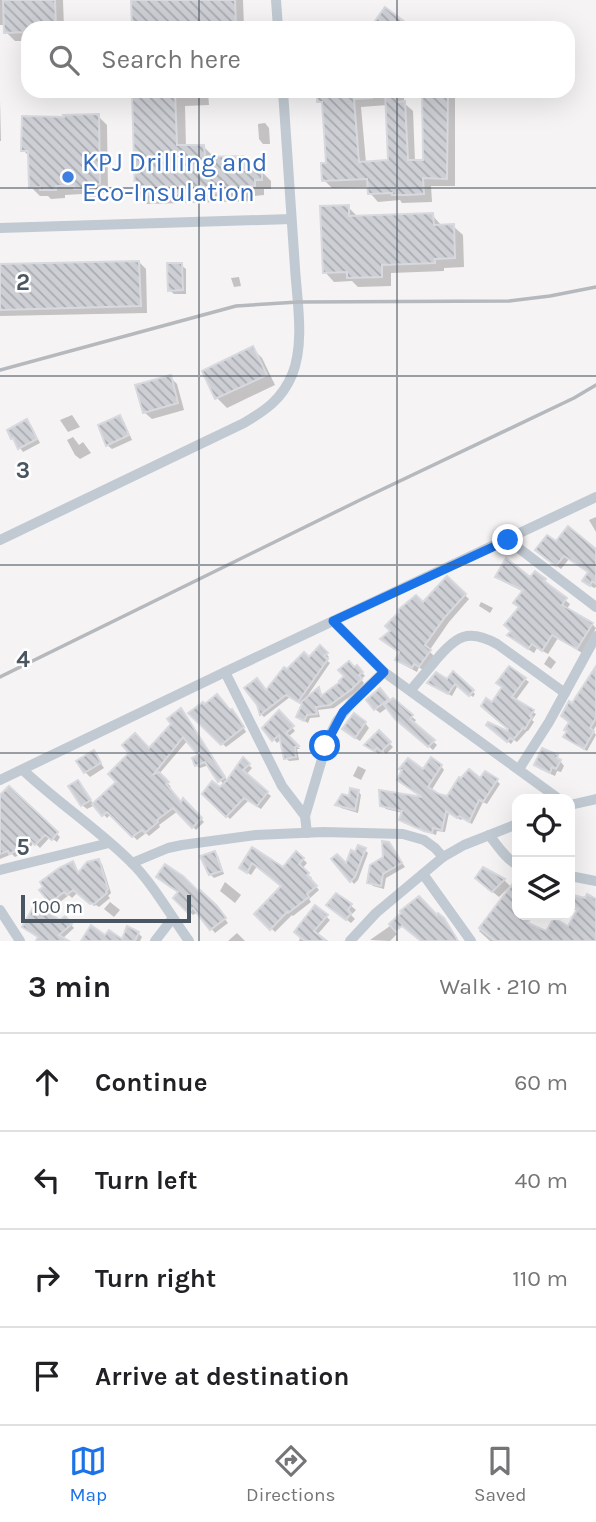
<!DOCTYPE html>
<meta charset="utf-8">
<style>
:root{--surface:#fff;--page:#f6f6f6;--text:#202124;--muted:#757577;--line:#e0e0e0;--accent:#1a73e8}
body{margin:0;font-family:Karla,sans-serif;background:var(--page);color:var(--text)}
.controls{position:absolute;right:21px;bottom:21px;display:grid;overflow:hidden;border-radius:14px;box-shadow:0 7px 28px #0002}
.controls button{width:63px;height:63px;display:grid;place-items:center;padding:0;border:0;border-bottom:2px solid var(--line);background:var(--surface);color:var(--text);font:35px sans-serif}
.scale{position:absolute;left:21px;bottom:18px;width:170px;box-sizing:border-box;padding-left:7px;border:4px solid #4a5661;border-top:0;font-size:19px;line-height:24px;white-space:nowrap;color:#4a5661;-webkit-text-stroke:5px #fff;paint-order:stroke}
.stop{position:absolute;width:21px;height:21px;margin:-16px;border:5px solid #1a73e8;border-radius:50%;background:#fff}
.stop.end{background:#1a73e8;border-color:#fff;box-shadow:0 2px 7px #0008}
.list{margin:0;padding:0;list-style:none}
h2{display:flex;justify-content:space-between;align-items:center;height:91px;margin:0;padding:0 28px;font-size:30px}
h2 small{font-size:23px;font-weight:400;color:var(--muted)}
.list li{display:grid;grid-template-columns:46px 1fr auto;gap:21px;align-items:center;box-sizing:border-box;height:98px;padding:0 28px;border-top:2px solid var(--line)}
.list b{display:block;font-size:26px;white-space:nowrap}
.list em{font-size:23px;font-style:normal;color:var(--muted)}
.icon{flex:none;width:38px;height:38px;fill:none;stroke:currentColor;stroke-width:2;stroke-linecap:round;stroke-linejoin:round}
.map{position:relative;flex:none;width:596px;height:941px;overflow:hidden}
.search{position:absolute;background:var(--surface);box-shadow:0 7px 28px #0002;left:21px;right:21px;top:21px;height:77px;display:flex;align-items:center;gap:18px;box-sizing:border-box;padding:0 24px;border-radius:21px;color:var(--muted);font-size:26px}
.sheet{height:483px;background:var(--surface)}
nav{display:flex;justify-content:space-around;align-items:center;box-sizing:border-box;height:98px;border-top:2px solid var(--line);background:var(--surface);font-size:19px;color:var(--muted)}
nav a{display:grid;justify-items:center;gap:4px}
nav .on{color:var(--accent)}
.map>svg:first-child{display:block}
.shadow{fill:#0003;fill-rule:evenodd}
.building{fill:url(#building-back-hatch);stroke:#d7d9de;stroke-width:2}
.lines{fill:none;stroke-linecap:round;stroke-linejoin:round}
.street{stroke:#c1cad2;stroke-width:10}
.rail{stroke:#b5b8bd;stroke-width:3.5}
.route{stroke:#1a73e8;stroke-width:9}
.grid{fill:none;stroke:#4a5661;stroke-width:2;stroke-opacity:0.55}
.shop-dot{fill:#3f7fe0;stroke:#fff;stroke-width:2.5}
.labels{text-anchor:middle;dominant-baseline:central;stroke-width:5;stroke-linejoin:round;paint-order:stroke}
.shop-label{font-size:26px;fill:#366cbe;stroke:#fff;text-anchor:start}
.grid-label{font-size:23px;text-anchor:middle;font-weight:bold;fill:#4a5661;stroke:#fff;stroke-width:5;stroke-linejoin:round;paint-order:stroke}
</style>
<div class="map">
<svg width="596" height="941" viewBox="0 0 596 941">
<defs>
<pattern id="building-back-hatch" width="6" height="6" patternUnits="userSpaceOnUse" patternTransform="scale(1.75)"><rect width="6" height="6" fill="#cdcfd5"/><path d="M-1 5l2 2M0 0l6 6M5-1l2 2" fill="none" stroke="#a8abb0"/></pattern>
</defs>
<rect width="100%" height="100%" fill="#f5f3f3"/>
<g class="shadow">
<polygon points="0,0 63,0 64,28 28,28 28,41 15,41 6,32 6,25 0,25"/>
<polygon points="132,0 243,0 244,28 134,28"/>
<polygon points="134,91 243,91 208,92 209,105 185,106 186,147 203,146 213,156 213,159 243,158 253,168 253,171 261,171 271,181 271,189 264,189 264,195 254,196 254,201 147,204 137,194"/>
<path d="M318 91H404V103L413 111 415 162H425L424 91H455V186H431L432 202 402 203 400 200 378 202 370 193 369 187 332 188 324 180 328 165 324 106 319 101ZM387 105 390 162 366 163 361 107Z"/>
<polygon points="0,99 1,141 0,141"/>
<polygon points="98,116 107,125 108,193 97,193 97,197 85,197 82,194 65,195 65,198 51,199 48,196 40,196 31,187 30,157 23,150 65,119"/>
<polygon points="265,123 269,128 270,144 263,144 259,139 258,124"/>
<polygon points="348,207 358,217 432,215 442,226 453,226 463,235 464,267 444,268 444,271 391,273 391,286 358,287 352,281 334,282 325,272"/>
<polygon points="139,262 146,269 147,313 0,316 0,265"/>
<polygon points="181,265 186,269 186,294 174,294 169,290"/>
<polygon points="239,277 241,286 234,287 231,278"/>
<polygon points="253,349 262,358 275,385 227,408 217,398 204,372"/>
<polygon points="170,377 177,384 184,410 152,419 144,412"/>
<polygon points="72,415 80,427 68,432 60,420"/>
<polygon points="120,417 124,422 132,440 112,449 107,445"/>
<polygon points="27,421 31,425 40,443 23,452 13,438 9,431"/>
<polygon points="73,437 79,445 83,442 91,453 80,459 75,455 67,440"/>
<polygon points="596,517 596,532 589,520"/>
<polygon points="556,544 596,551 596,587 594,588 584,581 589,573 569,559 561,569 541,554"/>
<polygon points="497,577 545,580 549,585 548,586 570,604 567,609 592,624 596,628 582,653 558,638 548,654 537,648 534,653 514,640 509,635 513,631 521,608 524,592 502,581"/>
<polygon points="447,579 469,599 449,622 429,651 434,656 424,671 419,667 417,672 402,664 397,660 401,653 392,631 423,604"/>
<polygon points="481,602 493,608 490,613 479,606"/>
<polygon points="320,647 329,657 326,660 330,663 304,701 319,689 323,697 343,682 346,677 357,667 365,676 361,679 364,683 356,692 334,708 318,710 320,717 310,718 308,723 298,717 304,705 290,697 264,717 261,714 259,704 266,692 287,672 309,659"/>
<polygon points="549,656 556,662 551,669 544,664"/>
<polygon points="510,668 529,682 515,701 536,714 532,720 534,722 528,731 527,731 517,742 514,740 511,744 489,725 507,734 510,729 493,705 504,687"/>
<polygon points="596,669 596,726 593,731 596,735 587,751 565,737 571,722 573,705"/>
<polygon points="453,673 475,694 473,697 458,685 452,696 429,683 447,681"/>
<polygon points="384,694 390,702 393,701 412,717 416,720 413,724 437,745 433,750 401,722 388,707 380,713 375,709"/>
<polygon points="279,712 295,731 288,737 300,749 297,749 299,760 289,761 286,758 282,738 277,743 264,728"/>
<polygon points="191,713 236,714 246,732 226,747"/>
<polygon points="184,714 228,782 243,760 252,768 246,775 271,796 261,809 248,801 230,819 204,793 221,789 224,785 209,765 200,768 196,765 200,756 188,740 159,774 171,787 168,789 181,804 184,800 204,822 196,830 178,811 159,825 160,827 149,836 146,833 137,840 111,814 107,818 95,805 87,809 82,805 78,782 94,805 149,750"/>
<polygon points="365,723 369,728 360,741 349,734"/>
<polygon points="379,733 393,747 386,754 382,750 379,754 370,748"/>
<polygon points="93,752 104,768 90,777 85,772"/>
<polygon points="557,757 564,766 561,772 557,771 555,776 540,769 536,764"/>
<polygon points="358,766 366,770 361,780 353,776"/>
<polygon points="441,766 444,770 431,791 447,798 480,781 496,780 500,784 487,804 483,802 472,824 463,818 461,820 449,813 445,832 437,831 436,835 404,823 401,819 403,813 386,809 382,805 427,799 423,771"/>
<polygon points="9,788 60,837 57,842 50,837 40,848 34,842 28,851 15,857 12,854 0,859 0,797"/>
<polygon points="358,791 361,795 358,813 341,808 338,805 350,799"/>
<polygon points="388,843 405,867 386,878 384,889 373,886 369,882 385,858"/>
<polygon points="252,849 283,869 297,853 307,863 302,869 312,878 310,880 319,890 309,899 311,902 293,916 292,915 275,932 257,914 283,886 257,866 251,875 245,871"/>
<polygon points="365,850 368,853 358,880 354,884 334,860 347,866 356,854"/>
<polygon points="214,853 218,856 224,874 214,878 210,874"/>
<polygon points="99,861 102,864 111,893 108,896 110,898 99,907 96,905 94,906 78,892 72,898 69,895 55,906 51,902 72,863 79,874"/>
<polygon points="504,880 510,886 499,897 483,884"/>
<polygon points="225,882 241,895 235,903 220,891"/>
<polygon points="570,896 585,900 596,902 596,941 490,941 479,931 495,910 547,934 568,929 579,911 570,908"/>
<polygon points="175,898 220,913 228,923 215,933 198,912 193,915"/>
<polygon points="345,901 356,910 351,915 355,919 351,923 333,909"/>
<polygon points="110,902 120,910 114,917 104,909"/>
<polygon points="315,907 330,920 317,935 324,941 299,941 300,938 295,933"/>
<polygon points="65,918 74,928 62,939 65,941 38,941"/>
<polygon points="390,926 397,934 390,941 370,940"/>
<polygon points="138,933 142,937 140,941 123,941"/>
<polygon points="237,933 245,941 228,941"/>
</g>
<g class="building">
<polygon points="3,0 55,0 56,28 28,28 28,32 4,33"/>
<polygon points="131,0 235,0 236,28 132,28"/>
<polygon points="385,7 413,28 370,28"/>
<polygon points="132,91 175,91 177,145 204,145 205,157 244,156 244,170 262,170 262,180 255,180 255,186 245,187 245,192 135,195"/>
<polygon points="317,91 372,91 372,98 354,99 359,162 388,160 385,91 397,91 397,102 405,101 408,160 423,160 422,91 448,91 447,179 423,178 424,194 407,195 392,195 392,193 368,194 367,179 322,181 321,163 326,163 322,102 317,102"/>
<polygon points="99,114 100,184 89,185 89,188 74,189 74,186 56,186 56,190 40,190 40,187 29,188 28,151 21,151 22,116 64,117 63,115"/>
<polygon points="349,205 349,216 433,213 434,225 454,224 455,258 435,259 435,263 382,265 382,277 347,278 347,272 323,273 320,206"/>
<polygon points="139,261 141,306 0,310 0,264"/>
<polygon points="167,263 182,263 183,290 168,291"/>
<polygon points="253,346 267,375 215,399 202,371"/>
<polygon points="171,375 178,403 143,413 135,385"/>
<polygon points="120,415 129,435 106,446 98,425"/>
<polygon points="27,419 37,439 18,449 13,438 11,439 7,430"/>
<polygon points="568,526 596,549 596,584 592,581 590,586 582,581 588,572 564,556 556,566 535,550 547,535 556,541"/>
<polygon points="506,558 530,577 535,571 546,579 544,581 567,598 562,605 593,623 577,649 552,635 542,651 532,644 528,649 507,635 511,631 504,625 519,607 513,603 523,590 495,577"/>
<polygon points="447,576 466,594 445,617 425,645 431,650 419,667 414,664 412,668 395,660 399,652 380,639 390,631 385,626 399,612 398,610 416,595 423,602"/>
<polygon points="320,645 328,653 324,656 328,659 298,702 286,695 260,715 257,705 244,688 257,678 266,690 284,667 287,669 304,652 309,657"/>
<polygon points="349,661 354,667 357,665 363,672 359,675 362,679 352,689 330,705 316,707 317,714 307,715 304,721 296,717 302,704 300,703 319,687 321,696 340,682 339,681 344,676 338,670"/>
<polygon points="509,666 526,678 512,697 534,710 530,716 532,717 525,729 523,728 513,740 510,738 507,742 486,725 488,722 507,731 508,729 481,706 486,698 492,702 502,687 496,683"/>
<polygon points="596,666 596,718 590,728 594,731 584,749 563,737 567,731 564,730 569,722 561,716 569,701 572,703"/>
<polygon points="453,671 474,690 469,696 455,684 448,694 427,683 436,672 447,679"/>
<polygon points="380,688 389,699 374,710 366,700"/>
<polygon points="217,694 230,710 232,709 244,727 221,745 188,713 203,702 204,704 206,703"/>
<polygon points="393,698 413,715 410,719 435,740 428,747 395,719 384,705"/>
<polygon points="181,708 225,777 218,782 205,762 195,766 192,758 198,755 183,737 154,774 159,772 169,782 166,784 181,802 183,798 202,818 192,828 173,808 157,820 158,822 145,833 142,830 132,837 107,812 102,816 92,804 116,782 108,774 129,753 122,745 135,733 149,748 171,724 167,719"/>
<polygon points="279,710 294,726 286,733 299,746 295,747 296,757 284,759 279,735 272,741 262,728"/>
<polygon points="354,713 366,722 355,738 342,729"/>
<polygon points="379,730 391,742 381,752 377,748 374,751 364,745"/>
<polygon points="542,748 558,755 557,758 561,760 556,769 552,767 550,773 534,765"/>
<polygon points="94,750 101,763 84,773 76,761"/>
<polygon points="243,757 250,764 243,770 268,792 257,806 244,798 226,817 202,794 212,781 220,787 227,780"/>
<polygon points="431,757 442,765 428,787 439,794 447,796 459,777 461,778 469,769 480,778 485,771 498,779 483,802 479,800 469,822 459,816 457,818 446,811 442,830 433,828 432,833 424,831 399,820 402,811 380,806 379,790 422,797 397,780 402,770 399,769 408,758 423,769"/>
<polygon points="78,780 91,800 81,806 68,786"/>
<polygon points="9,786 58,832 52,840 45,835 35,845 30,840 24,847 9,854 8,851 0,854 0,795"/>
<polygon points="350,788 359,790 355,810 335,805 342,794 349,796"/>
<polygon points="382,841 389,842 402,863 383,874 381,886 367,883 370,865 383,857"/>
<polygon points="358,845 366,848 355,877 350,882 331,859 337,854 346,863 351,850 355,852"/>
<polygon points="252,847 283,867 296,851 304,858 299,864 309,873 307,875 317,886 307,894 309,897 288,913 287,912 270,930 254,914 281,886 252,863 247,873 239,868"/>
<polygon points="215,851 222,871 209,875 200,856"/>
<polygon points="99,859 108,889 106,892 107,893 94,904 91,903 90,904 73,890 67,895 64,892 50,903 39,890 43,887 40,882 59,868 73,861 78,873 87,862"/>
<polygon points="165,864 183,876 199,892 200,890 217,906 226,918 210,930 193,908 188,913 173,898 178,892 156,877"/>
<polygon points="483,867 505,879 492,892 475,878"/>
<polygon points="517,878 517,915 532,915 528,923 546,931 554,918 568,926 578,909 570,906 570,894 585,898 587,894 596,899 596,941 495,941 479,928"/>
<polygon points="336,893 352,904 348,910 351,913 346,920 326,905"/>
<polygon points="419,896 437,915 438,913 444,918 458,941 421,941 402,926 395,931 389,924 401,913 400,911"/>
<polygon points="315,905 328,915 314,931 327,941 305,941 294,932"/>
<polygon points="33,908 38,911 41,908 60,920 65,916 72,924 59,935 69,941 36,941 38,937 22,927"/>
<polygon points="91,925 105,935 109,930 122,939 127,926 139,932 135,941 81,941"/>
</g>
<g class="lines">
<g class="street">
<polyline points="276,0 278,28"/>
<polyline points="0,228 291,219"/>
<path d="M0 540 244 423C266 410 282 399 292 375 305 344 297 300 295 268 291 209 287 150 283 91"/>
<polyline points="508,540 596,607"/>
<polyline points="333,621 384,672 559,799"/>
<polyline points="225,672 282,786 305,816"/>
<path d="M411 690C419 680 428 670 436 660 456 636 468 628 497 644L565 693"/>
<polyline points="519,769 549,722 596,636"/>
<path d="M23 770C58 803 98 829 131 862 154 885 170 915 189 941"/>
<polyline points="0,780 225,672 596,497"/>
<polyline points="570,805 596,799"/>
<polyline points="307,833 305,816 328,739 337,721 352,702 384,672"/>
<path d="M489 835C498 846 505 858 517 865"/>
<polyline points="132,863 168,848 182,845 256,835 323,832 403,834 424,840 435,848 443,857"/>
<polyline points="0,870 109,843"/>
<polyline points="423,874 471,941"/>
<polyline points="570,876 596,881"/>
<polyline points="0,910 20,941"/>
<polyline points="155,941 172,919"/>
<polyline points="350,941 376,913 443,857 464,845 517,824"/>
</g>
<g class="rail">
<polyline points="0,370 236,306 298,302 509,301 550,296 596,287"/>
<polyline points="0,677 360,500 574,398 596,385"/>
</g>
</g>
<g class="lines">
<polyline class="route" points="325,746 343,712 384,672 333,621 508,540"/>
</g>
<path class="grid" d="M199 0V28M397 0V28M199 91V941M397 91V941M0 188H596M0 376H596M0 565H596M0 753H596"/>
<circle class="shop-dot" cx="68" cy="177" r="7"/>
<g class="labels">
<g class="shop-label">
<text x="82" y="162">KPJ Drilling and<tspan x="82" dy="30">Eco-Insulation</tspan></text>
</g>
</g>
<g class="grid-label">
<text x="23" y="290">2</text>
<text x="23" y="478">3</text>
<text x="23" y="667">4</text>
<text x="23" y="855">5</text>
</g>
</svg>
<div class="controls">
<button><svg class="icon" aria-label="locate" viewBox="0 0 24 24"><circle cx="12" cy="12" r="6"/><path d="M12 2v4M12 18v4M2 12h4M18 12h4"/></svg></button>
<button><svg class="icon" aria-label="layers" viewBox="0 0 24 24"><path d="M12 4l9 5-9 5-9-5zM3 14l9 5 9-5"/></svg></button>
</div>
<div class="scale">100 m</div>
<div class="stop" style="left:325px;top:746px"></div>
<div class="stop end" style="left:508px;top:540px"></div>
<div class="search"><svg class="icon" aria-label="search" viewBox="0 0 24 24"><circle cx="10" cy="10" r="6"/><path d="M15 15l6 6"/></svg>Search here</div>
</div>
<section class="sheet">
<h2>3 min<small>Walk · 210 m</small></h2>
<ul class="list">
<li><svg class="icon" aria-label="ahead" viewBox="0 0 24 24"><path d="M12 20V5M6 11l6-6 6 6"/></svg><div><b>Continue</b></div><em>60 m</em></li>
<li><svg class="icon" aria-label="left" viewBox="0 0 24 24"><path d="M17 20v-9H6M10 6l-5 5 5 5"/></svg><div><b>Turn left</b></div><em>40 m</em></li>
<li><svg class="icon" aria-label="right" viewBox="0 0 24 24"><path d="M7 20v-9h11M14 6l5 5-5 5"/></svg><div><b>Turn right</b></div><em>110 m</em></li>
<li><svg class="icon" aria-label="arrive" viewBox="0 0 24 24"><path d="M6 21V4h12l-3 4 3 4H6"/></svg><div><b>Arrive at destination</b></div></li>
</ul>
</section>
<nav>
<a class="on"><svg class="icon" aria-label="map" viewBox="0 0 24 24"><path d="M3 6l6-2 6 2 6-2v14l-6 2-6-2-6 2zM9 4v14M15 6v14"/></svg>Map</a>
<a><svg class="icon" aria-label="directions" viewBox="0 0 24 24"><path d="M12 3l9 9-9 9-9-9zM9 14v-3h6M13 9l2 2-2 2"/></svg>Directions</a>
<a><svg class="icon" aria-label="saved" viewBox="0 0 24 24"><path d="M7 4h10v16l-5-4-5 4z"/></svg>Saved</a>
</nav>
